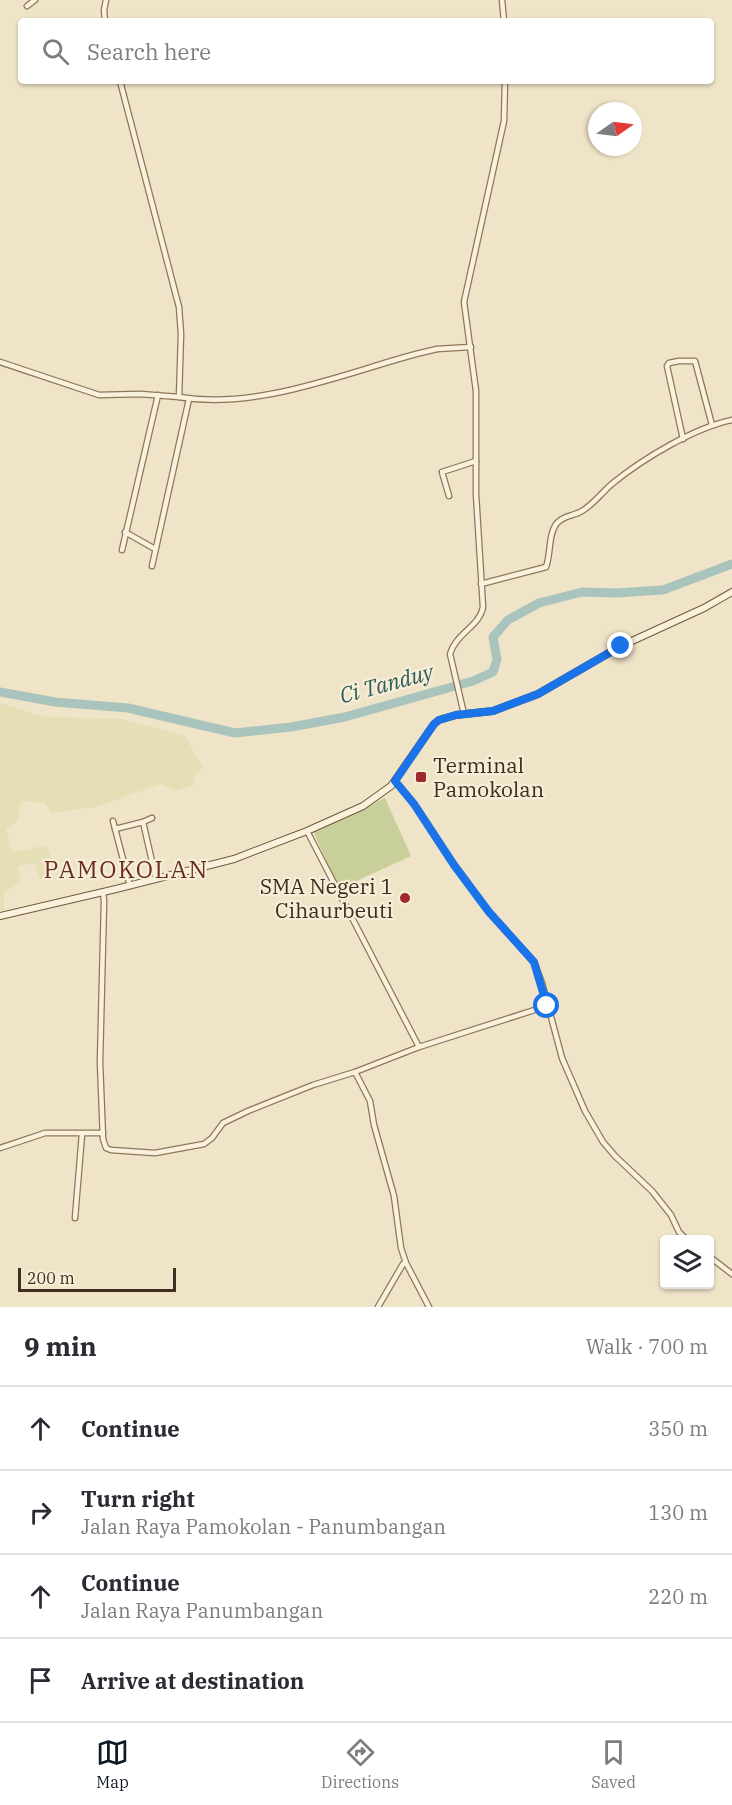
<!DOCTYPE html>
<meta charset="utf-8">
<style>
:root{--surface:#fff;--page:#f7f7f7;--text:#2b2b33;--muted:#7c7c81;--line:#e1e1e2;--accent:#111827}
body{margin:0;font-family:"IBM Plex Serif",serif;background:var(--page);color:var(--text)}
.controls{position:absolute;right:18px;bottom:18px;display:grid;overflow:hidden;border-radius:6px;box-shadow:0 2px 4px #0004}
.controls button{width:54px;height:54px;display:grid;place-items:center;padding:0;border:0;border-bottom:2px solid var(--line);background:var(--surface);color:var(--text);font:30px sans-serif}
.compass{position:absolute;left:588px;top:102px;width:54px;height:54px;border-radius:50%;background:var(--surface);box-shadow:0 2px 4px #0004;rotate:76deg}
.scale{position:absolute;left:18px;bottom:15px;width:158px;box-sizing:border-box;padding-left:6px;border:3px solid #3d2e20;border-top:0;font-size:16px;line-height:21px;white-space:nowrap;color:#3d2e20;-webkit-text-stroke:4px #f7eed8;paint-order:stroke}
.stop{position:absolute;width:18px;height:18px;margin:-14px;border:4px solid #1a73e8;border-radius:50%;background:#fff}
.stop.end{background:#1a73e8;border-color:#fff;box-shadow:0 2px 6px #0008}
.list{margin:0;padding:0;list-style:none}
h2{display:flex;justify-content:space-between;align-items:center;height:78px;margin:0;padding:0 24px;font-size:26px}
h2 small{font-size:20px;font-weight:400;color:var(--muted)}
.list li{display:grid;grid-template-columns:39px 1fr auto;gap:18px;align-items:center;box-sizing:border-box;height:84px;padding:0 24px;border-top:2px solid var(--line)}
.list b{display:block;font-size:22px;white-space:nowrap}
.list p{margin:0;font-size:20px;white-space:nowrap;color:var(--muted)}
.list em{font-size:20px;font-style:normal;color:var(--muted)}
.icon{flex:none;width:33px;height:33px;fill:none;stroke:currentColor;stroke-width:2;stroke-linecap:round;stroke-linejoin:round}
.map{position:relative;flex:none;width:732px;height:1307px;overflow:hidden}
.search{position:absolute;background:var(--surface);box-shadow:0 2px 4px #0004;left:18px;right:18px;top:18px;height:66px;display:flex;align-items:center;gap:15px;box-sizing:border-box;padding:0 21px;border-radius:6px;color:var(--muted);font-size:22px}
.sheet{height:414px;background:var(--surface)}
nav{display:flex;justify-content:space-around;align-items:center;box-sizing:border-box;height:84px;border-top:2px solid var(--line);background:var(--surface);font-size:16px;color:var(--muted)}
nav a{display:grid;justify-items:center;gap:3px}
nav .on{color:var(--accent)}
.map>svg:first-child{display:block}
.farmland{fill:#e6deb5}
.green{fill:#c9cf9b}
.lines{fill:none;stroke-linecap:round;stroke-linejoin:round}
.river{stroke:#a9c4bc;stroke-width:9}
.street-casing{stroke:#8d765c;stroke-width:7}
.secondary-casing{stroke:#6f573f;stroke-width:8}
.street{stroke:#faf1dc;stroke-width:4.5}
.secondary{stroke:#faf1dc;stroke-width:6}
.route{stroke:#1a73e8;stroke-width:8}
.poi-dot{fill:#9e2a2b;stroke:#f7eed8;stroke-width:2}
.labels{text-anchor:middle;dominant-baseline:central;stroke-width:4.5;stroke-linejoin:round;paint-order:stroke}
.poi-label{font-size:21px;fill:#3d2e20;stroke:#f7eed8;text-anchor:start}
.water-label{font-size:22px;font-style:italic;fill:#2f5d5a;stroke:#f7eed8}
.quarter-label{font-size:24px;letter-spacing:1.5px;fill:#6b2e1e;stroke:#f7eed8}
</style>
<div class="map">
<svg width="732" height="1307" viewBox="0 0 732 1307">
<rect width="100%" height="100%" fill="#f0e4c8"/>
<polygon class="farmland" points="0,703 44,717 122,719 184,735 203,767 194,777 194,785 176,791 161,784 95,807 51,813 45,803 21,801 18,821 6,829 12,853 46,845 55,869 49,870 48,878 39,879 34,862 18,867 21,882 4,892 4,910 0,911"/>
<polygon class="green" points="385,798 411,856 339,889 313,831"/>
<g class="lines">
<polyline class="river" points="0,692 55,702 128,708 235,733 291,727 345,717 473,681 493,672 497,659 493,637 508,620 539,603 582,592 616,593 663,590 732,564"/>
<defs>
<g id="street">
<polyline points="502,0 504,21"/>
<polyline points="27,6 35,0"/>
<polyline points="105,21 104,10 106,0"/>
<path d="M120 81 179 307 181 334 179 397C257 410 342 374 416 354L437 349 471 347"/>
<polyline points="0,362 99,395 140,394 179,397"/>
<polyline points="683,439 667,366 669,363 679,361 695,361 712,425"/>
<polyline points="449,496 442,472 476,461"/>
<polyline points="125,532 155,549"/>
<polyline points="122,550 158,395"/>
<polyline points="152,566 189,399"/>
<path d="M481 584 546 567C551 554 548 534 557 523 564 515 574 516 582 511 594 504 603 491 613 483 644 458 694 428 732 420"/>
<path d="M464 714 450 654C456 633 480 626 483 607L476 494V391L464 302 504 121 505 81"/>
<polyline points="395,781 414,804 454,865 489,912 534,962 542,983 562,1058 585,1111 603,1142 615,1156 652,1191 671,1215 679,1232 687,1240"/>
<polyline points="113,821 130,886"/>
<polyline points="143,822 156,879"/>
<polyline points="115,829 143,822 152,818"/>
<polyline points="307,831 419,1047"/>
<polyline points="103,892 104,901 100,1062 103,1139 106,1148 111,1150 155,1153 204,1144 212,1138 223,1123 248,1111 313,1085 355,1072 419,1047 547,1006"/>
<polyline points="355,1072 370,1101 374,1125 394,1196 401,1248 406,1263 429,1307"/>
<polyline points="0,1148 45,1133 103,1133"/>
<polyline points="75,1218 82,1134"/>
<polyline points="710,1257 732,1274"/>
<polyline points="378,1307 403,1264 406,1263"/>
</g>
<polyline id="secondary" points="0,916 116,889 234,859 307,831 363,806 391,786 434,724 439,720 456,715 493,711 538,694 621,646 704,608 732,592"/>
</defs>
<use href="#street" class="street-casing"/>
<use href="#secondary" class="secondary-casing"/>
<use href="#street" class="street"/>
<use href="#secondary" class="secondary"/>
</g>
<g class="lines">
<polyline class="route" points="547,1006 534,962 489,912 454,865 414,804 395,781 434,724 439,720 456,715 493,711 538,694 621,646"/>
</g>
<g class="poi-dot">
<rect x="415" y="771" width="12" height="12" rx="3"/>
<circle cx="405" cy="898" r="6"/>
</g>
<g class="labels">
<g class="poi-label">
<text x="433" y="765">Terminal<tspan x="433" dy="24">Pamokolan</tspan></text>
<text x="393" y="886" text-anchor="end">SMA Negeri 1<tspan x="393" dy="24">Cihaurbeuti</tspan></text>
</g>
<g class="water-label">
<text transform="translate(386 683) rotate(-15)">Ci Tanduy</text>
</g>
<g class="quarter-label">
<text x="126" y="869">PAMOKOLAN</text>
</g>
</g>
</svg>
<div class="controls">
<button><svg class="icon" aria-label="layers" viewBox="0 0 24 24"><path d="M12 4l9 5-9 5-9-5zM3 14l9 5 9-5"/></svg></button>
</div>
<svg class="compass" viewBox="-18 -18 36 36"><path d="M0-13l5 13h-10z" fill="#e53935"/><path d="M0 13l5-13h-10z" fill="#7c7c81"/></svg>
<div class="scale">200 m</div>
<div class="stop" style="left:547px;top:1006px"></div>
<div class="stop end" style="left:621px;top:646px"></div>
<div class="search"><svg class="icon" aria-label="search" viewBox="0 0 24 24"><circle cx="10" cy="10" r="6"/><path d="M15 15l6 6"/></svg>Search here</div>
</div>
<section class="sheet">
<h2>9 min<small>Walk · 700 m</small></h2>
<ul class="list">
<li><svg class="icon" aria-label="ahead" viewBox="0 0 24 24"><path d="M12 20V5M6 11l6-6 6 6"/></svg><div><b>Continue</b></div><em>350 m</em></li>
<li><svg class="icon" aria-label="right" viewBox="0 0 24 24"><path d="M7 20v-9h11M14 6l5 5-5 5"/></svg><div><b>Turn right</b><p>Jalan Raya Pamokolan - Panumbangan</p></div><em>130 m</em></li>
<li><svg class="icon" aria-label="ahead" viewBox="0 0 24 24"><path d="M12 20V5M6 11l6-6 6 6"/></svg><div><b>Continue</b><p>Jalan Raya Panumbangan</p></div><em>220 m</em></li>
<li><svg class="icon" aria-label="arrive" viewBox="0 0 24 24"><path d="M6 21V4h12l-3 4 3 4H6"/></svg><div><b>Arrive at destination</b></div></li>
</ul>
</section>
<nav>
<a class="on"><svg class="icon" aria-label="map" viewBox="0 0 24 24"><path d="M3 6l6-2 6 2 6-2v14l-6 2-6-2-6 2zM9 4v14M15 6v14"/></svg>Map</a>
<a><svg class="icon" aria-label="directions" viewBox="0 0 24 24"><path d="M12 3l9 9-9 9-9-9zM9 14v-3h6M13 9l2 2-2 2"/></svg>Directions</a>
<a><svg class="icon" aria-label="saved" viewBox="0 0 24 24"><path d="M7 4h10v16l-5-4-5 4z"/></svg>Saved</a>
</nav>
